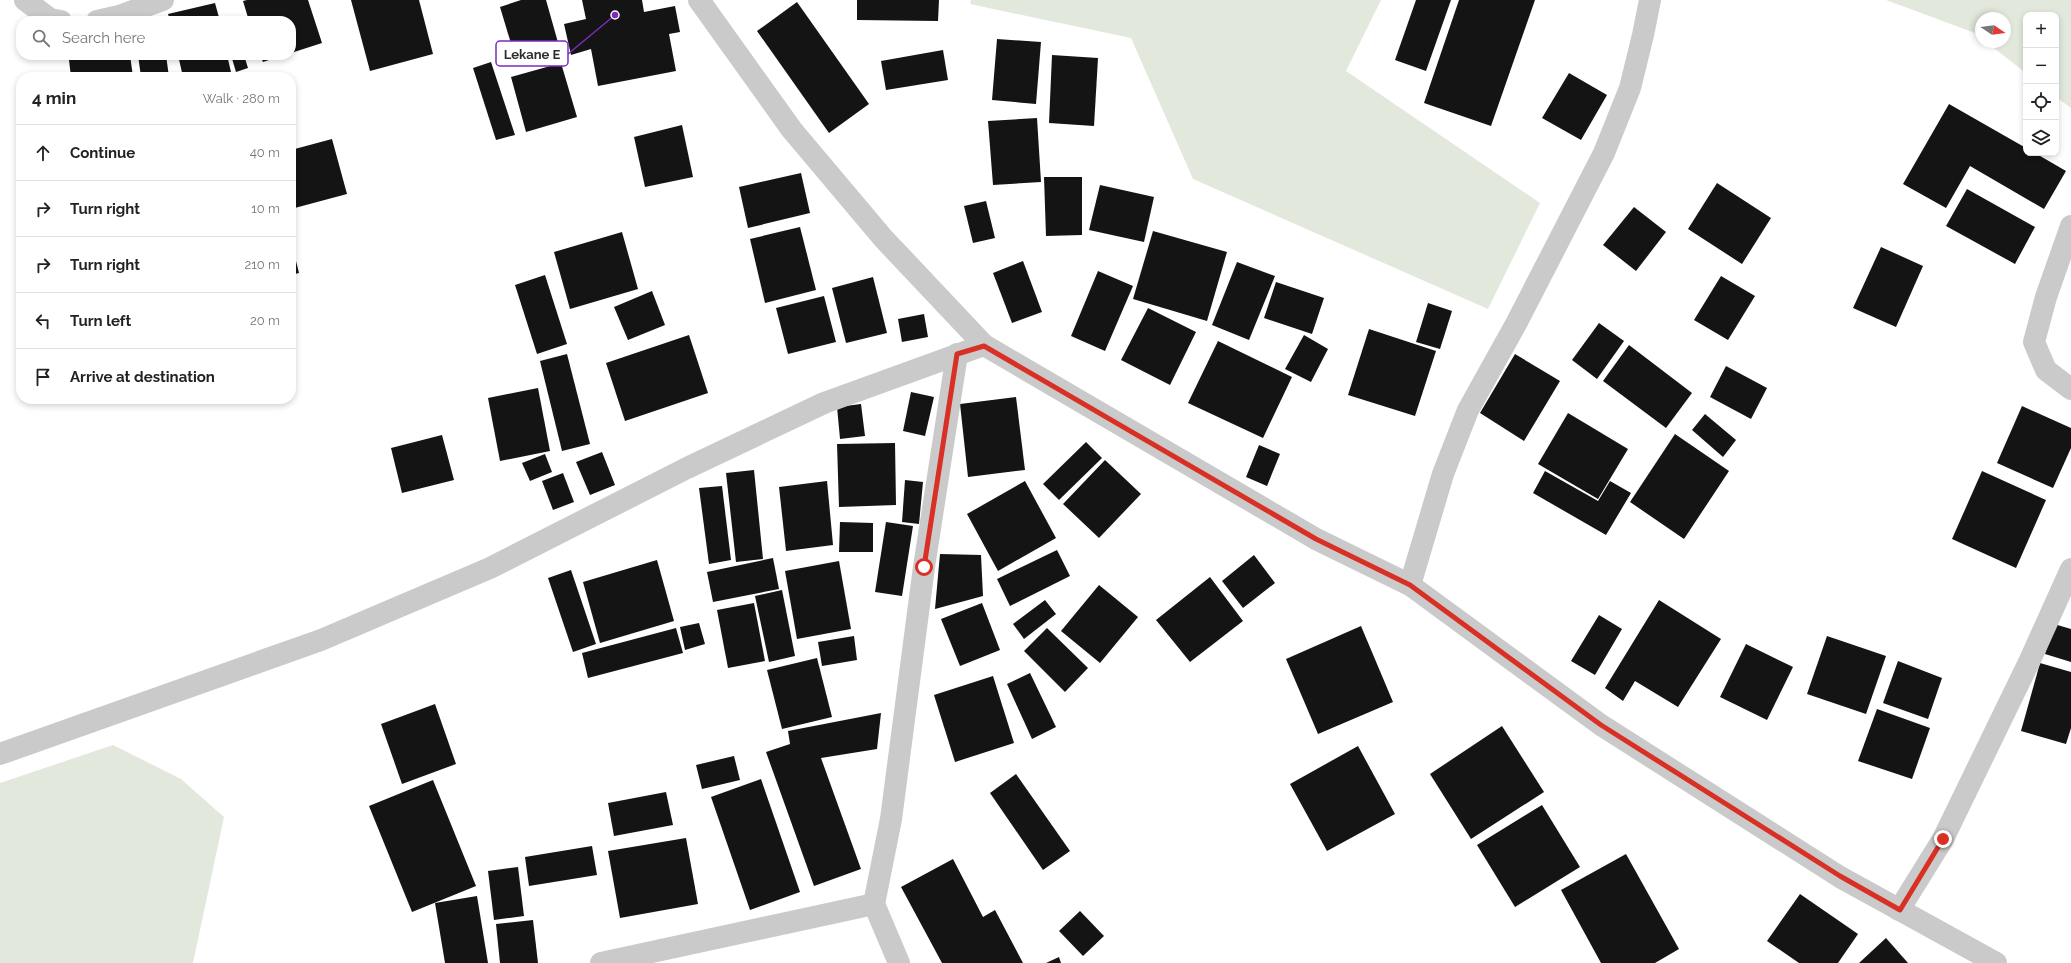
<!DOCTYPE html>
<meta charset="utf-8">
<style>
:root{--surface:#fff;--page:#f6f6f6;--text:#222;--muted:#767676;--line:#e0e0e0}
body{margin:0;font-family:Raleway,sans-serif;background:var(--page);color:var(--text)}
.controls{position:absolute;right:12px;top:12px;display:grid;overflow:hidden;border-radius:8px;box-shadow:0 2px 6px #0003}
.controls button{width:36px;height:36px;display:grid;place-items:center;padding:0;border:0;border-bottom:1px solid var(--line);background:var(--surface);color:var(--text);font:20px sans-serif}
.compass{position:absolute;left:1975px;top:12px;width:36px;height:36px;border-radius:50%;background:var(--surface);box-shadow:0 2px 6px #0003;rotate:103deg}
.stop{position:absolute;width:12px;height:12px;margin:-9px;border:3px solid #d93025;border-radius:50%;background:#fff}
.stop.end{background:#d93025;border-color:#fff;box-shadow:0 1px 4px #0008}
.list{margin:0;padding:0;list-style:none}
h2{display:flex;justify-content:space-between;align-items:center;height:52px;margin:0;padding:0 16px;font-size:17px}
h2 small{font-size:13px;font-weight:400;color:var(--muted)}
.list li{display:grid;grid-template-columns:26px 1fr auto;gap:12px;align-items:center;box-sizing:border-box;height:56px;padding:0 16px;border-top:1px solid var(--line)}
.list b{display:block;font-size:15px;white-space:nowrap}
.list em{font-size:13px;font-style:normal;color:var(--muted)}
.icon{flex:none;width:22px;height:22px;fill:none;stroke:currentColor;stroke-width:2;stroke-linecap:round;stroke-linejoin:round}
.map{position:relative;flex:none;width:2071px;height:963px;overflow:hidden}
.search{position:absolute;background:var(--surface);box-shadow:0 2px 6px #0003;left:16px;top:16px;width:280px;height:44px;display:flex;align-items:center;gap:10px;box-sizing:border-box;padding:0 14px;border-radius:16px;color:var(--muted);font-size:15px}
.panel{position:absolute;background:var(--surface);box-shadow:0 2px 6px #0003;left:16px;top:72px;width:280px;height:332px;border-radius:16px}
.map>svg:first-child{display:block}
.green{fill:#e2e9dc}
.building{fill:#141414}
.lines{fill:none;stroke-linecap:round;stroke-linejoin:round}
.minor{stroke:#cacaca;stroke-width:22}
.route{stroke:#d93025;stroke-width:5}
.leader{fill:none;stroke:#7b2cbf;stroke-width:1.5}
.callout-dot{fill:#7b2cbf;stroke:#fff;stroke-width:1.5}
.callout{fill:#fff;stroke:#7b2cbf;stroke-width:1.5}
.callout-label{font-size:13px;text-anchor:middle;font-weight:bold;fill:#2d2d2d}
</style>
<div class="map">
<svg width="2071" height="963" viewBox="0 0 2071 963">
<rect width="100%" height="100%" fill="#fff"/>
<g class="green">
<polygon points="971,0 1381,0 1346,71 1540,203 1488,309 1193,179 1131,38 970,4"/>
<polygon points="1886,0 2071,0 2071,108 2056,97 2056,15 2026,15 2026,73 1986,42 2005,42 2005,18 1981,18 1981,38 1975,33"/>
<polygon points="113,745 181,779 224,817 193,963 0,963 0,783"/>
</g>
<g class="building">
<polygon points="247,0 308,0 322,43 291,53 291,21 249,21 243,1"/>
<polygon points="351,0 419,0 433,54 370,71"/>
<polygon points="521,0 546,0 559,46 516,60 500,7"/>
<polygon points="582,0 642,0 644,12 675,6 680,32 669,34 676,71 598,86 591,49 571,55 564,24 586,19"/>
<polygon points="857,0 939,0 938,21 857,20"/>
<polygon points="1416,0 1451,0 1426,71 1395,60"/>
<polygon points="1459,0 1535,0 1491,126 1424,103"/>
<polygon points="797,2 869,104 829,133 757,31"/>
<polygon points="215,3 220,21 170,21 168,14"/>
<polygon points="997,39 1041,42 1036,104 992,100"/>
<polygon points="943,50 948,80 886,90 881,61"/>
<polygon points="112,55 130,55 133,77 71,77 69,60"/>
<polygon points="138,55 166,55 169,77 141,77"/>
<polygon points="178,55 227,55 231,72 209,77 183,77"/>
<polygon points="231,55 244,55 248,68 236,72"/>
<polygon points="260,55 284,55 263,62"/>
<polygon points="1052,55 1098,58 1094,126 1049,123"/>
<polygon points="491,62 515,135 496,140 473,68"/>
<polygon points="561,63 577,117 526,132 511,77"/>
<polygon points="1569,73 1607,95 1581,140 1542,118"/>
<polygon points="1949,104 2026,148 2026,153 2035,153 2066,171 2044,209 1970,166 1946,208 1903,184"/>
<polygon points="1037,118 1041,182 993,185 988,121"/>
<polygon points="682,125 693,177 645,187 634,137"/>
<polygon points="332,139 347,194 291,209 291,150"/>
<polygon points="801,173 810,213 748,228 739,187"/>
<polygon points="1044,177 1082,177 1082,235 1046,236"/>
<polygon points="1717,183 1771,218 1742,264 1688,229"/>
<polygon points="1100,185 1154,197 1144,242 1089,230"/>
<polygon points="1967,189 2035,227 2015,264 1946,226"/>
<polygon points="986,201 995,238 973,243 964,206"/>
<polygon points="1634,207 1666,232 1636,271 1603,245"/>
<polygon points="800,227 816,290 765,303 750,239"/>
<polygon points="1153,231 1227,252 1207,321 1133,299"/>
<polygon points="622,232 638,289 570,309 554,252"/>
<polygon points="291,241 299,273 291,275"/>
<polygon points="1881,247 1923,266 1896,327 1853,308"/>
<polygon points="1023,261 1042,312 1012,323 993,273"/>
<polygon points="1237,262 1275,276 1249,340 1212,325"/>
<polygon points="1098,271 1133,286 1105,351 1071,336"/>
<polygon points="545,275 567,344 537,354 515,285"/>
<polygon points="1721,276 1755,296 1728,340 1694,320"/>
<polygon points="873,277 887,333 846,343 832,288"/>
<polygon points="1276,282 1324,298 1312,334 1264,318"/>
<polygon points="652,291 665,325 628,340 614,307"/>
<polygon points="824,296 836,342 788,354 776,308"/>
<polygon points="1428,303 1452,311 1440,349 1416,342"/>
<polygon points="1148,308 1196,332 1170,385 1121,360"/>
<polygon points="924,314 928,337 902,342 898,319"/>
<polygon points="1599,323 1624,341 1597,379 1572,360"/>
<polygon points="1369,329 1436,351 1415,416 1348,395"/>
<polygon points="689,335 708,393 625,421 606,363"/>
<polygon points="1304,335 1328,349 1311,382 1285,369"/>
<polygon points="1218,341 1292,377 1263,438 1188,403"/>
<polygon points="1629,345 1692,393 1666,428 1603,381"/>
<polygon points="567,354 590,444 562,451 540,361"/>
<polygon points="1515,354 1560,381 1524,441 1480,413"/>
<polygon points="1726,366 1767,388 1751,419 1710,397"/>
<polygon points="538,388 550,451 500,461 488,398"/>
<polygon points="911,392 934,397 925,436 903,431"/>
<polygon points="1016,397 1025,470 968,477 960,404"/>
<polygon points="861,404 865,436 840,439 837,407"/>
<polygon points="2022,406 2071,428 2071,448 2053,488 1997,463"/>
<polygon points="1568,413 1628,449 1598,499 1538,464"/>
<polygon points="1705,414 1736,440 1723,457 1692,430"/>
<polygon points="1675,434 1729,471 1684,539 1630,502"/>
<polygon points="442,435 454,480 402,493 391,448"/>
<polygon points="1086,442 1102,458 1059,500 1043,484"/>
<polygon points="895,443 896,505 839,507 837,444"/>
<polygon points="1259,445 1280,454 1267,486 1246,477"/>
<polygon points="602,452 615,485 590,495 576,462"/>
<polygon points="545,454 552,472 530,481 522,463"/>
<polygon points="1105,460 1141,494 1099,538 1063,504"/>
<polygon points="754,470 763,559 736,562 726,473"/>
<polygon points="1545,471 1598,501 1610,481 1631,493 1606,535 1533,493"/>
<polygon points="1982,471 2046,500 2016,568 1952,539"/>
<polygon points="563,473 574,502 553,510 542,481"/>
<polygon points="905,480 923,482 919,524 902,522"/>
<polygon points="827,481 833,545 786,551 779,487"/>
<polygon points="1025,481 1056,538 998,571 967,514"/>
<polygon points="722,486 731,560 709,564 699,488"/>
<polygon points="840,522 873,523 873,552 839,552"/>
<polygon points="886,522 913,526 902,596 875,592"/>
<polygon points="1057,550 1070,576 1010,606 997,579"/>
<polygon points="940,554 981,555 983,596 935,609"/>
<polygon points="1254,555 1275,583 1243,608 1222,581"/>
<polygon points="773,558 779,589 713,602 707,572"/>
<polygon points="657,560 674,621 600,643 583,582"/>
<polygon points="839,561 851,629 797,639 785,571"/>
<polygon points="571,570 596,644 573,652 548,578"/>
<polygon points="1210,577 1243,621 1190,662 1156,620"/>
<polygon points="1099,585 1138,617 1100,663 1061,631"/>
<polygon points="782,590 795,656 769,662 755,596"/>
<polygon points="1045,600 1056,614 1024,639 1013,624"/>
<polygon points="1659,600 1721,639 1678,707 1635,681 1623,701 1605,688"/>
<polygon points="754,603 765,661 728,668 717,610"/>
<polygon points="982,603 1000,650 960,666 941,619"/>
<polygon points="1599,615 1622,629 1595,675 1571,661"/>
<polygon points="699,623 705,644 685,650 680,627"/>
<polygon points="2054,624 2071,629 2071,662 2045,654"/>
<polygon points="1361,626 1393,702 1318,734 1286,659"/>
<polygon points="676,628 683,653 588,678 582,653"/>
<polygon points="1047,628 1088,668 1065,692 1024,651"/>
<polygon points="854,636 857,660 822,666 818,642"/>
<polygon points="1827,636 1886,656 1866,714 1807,694"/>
<polygon points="1746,644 1793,667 1767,720 1720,697"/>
<polygon points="817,658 832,717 782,729 767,670"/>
<polygon points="1898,661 1942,678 1928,719 1883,703"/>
<polygon points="2040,663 2071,672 2071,728 2066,744 2021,731"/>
<polygon points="1030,673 1056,727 1032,739 1007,684"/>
<polygon points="993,676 1014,743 955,762 934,695"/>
<polygon points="435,704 456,764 402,784 381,724"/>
<polygon points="1877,709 1930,728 1912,779 1858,761"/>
<polygon points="881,713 877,749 821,758 861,869 814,886 766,752 790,744 788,731"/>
<polygon points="1502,726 1544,792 1471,839 1430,774"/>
<polygon points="1358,746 1395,814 1327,851 1290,784"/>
<polygon points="734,756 740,780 702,789 696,765"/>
<polygon points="1016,774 1070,851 1043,870 990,793"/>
<polygon points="761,779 800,892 750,910 711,797"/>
<polygon points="433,780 476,886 412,912 369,806"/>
<polygon points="666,792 673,825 614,836 608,803"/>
<polygon points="1542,805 1580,867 1515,907 1477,845"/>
<polygon points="686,838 698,904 620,918 608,851"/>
<polygon points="592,846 597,875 529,886 525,857"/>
<polygon points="1626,854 1679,949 1655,963 1601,963 1561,890"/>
<polygon points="953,859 983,917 995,910 1023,963 942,963 901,887"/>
<polygon points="518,867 524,916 494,920 488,871"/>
<polygon points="1800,894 1858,934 1838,963 1799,963 1767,941"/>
<polygon points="477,896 488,963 445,963 435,903"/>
<polygon points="1080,911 1104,936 1083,956 1059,931"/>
<polygon points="533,920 538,963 500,963 496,924"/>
<polygon points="1886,938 1908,963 1859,963"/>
<polygon points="1059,957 1061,963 1046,963"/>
</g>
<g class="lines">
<g class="minor">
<polyline points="25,0 50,19 61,21"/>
<polyline points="699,0 792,130 883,238 984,345 1316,539 1410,585 1601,725 1840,877 1996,963"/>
<polyline points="97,21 119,16 163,0"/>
<polyline points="2071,226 2046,297 2034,342 2046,370 2071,389"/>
<polyline points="1410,585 1443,474 1468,410 1517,322 1604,153 1630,88 1643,35 1650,0"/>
<polyline points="0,754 321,640 490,568 687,468 824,403 984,345"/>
<polyline points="1899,910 1943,839 2030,660 2071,569"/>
<polyline points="601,963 874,904"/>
<polyline points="899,963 874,904 891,819 924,567 957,354"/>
</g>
</g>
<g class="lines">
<polyline class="route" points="924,567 957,354 984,346 1316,539 1410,585 1601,725 1840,876 1900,910 1943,839"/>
</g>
<path class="leader" d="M615 15L568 54"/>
<circle class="callout-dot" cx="615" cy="15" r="4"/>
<rect class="callout" x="496" y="41" width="72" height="25" rx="4"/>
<g class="callout-label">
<text x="532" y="59">Lekane E</text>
</g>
</svg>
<div class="controls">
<button>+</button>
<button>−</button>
<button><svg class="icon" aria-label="locate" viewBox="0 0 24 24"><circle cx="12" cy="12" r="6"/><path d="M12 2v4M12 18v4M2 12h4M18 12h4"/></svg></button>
<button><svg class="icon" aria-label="layers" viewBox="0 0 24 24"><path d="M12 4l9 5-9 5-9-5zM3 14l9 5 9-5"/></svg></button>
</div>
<svg class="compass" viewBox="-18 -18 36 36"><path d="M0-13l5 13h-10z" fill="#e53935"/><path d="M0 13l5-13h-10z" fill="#767676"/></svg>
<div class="stop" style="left:924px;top:567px"></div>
<div class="stop end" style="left:1943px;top:839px"></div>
<div class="search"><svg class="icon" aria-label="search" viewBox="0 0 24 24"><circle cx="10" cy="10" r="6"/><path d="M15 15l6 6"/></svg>Search here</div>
<section class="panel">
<h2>4 min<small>Walk · 280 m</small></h2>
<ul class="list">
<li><svg class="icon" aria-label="ahead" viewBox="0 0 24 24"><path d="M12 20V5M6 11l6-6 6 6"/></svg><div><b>Continue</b></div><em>40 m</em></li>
<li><svg class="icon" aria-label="right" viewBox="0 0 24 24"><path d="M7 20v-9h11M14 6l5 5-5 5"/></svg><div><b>Turn right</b></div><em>10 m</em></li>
<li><svg class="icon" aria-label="right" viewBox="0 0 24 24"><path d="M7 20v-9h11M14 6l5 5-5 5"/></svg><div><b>Turn right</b></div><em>210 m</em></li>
<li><svg class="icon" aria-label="left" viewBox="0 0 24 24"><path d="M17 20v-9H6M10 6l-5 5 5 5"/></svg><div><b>Turn left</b></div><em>20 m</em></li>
<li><svg class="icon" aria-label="arrive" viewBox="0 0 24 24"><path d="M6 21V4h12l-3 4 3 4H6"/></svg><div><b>Arrive at destination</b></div></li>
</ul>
</section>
</div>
